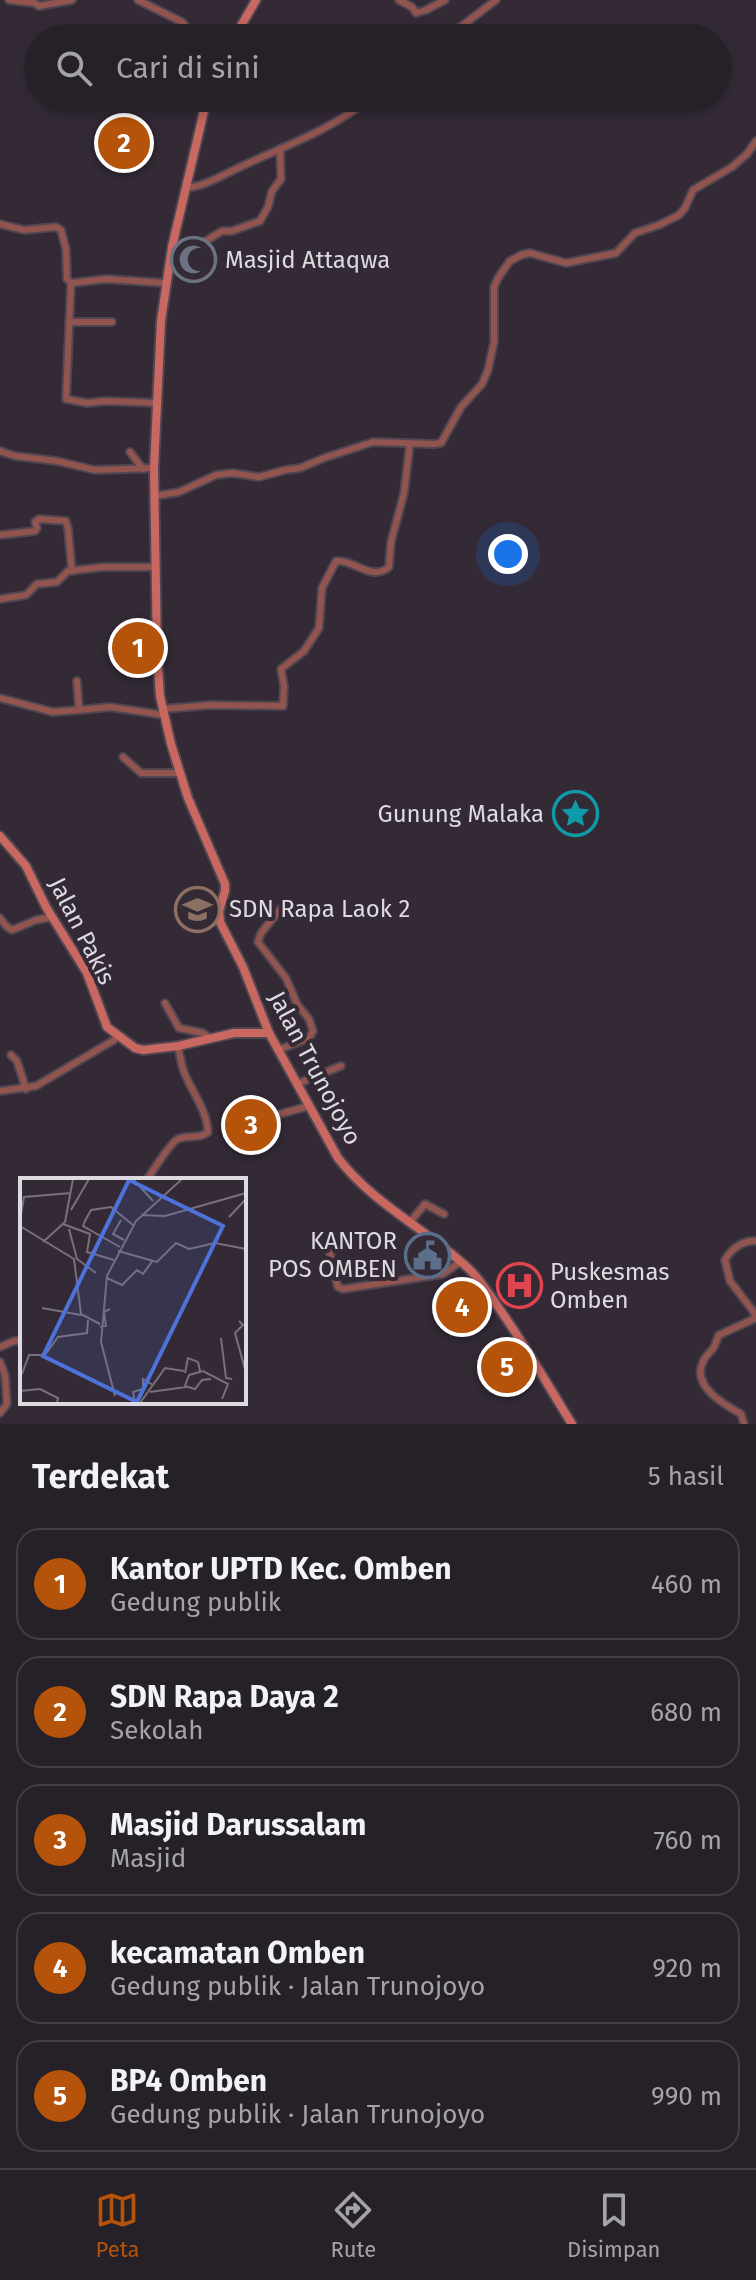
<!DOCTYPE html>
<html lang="id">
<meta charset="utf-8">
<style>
:root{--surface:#262028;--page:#2e2830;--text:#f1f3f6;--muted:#a4a3a8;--line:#423e45;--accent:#b45309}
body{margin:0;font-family:"Fira Sans",sans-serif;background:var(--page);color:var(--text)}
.you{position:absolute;left:508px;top:554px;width:28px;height:28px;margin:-20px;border:6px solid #fff;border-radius:50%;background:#1a73e8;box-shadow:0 0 0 12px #1a73e833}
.badge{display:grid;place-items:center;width:52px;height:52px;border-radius:50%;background:var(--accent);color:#fff;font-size:26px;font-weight:700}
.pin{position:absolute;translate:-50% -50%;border:4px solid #fff;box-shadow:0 2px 8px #0006}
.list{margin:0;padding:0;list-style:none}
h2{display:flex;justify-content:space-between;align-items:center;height:104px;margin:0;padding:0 32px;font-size:34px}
h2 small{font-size:26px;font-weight:400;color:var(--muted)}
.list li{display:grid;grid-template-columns:52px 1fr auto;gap:24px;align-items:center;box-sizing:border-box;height:112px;margin:0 16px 16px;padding:0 16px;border:2px solid var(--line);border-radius:24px}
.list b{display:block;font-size:30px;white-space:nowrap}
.list p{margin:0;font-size:26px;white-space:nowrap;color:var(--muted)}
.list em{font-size:26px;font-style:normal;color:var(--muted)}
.icon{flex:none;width:44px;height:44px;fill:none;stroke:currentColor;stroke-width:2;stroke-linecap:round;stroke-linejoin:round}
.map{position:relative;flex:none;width:756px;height:1424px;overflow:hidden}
.search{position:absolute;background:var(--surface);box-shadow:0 4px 12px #0003;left:24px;right:24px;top:24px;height:88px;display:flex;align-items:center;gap:20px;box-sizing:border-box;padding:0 28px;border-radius:44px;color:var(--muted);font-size:30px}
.sheet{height:744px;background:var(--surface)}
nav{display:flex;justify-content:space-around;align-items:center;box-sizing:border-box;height:112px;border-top:2px solid var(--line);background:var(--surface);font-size:22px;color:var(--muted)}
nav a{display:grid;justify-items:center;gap:4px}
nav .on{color:var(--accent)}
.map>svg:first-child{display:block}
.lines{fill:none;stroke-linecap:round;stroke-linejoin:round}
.street-casing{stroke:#4f4651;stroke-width:10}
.secondary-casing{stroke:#4f4651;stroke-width:12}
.street{stroke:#92544f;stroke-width:6}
.secondary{stroke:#c96761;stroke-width:8}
.labels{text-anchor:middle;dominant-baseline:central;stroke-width:8;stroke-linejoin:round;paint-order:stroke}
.poi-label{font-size:24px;fill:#dfd9e1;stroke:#332a36;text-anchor:start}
.street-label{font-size:24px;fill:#dfd9e1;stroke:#332a36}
.inset-road{fill:none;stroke:#78707a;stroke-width:2}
.view{fill:#4e71da;fill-opacity:0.15;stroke:#4e71da;stroke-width:4}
.inset-edge{fill:none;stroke:#dfd9e1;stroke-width:4}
</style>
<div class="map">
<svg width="756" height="1424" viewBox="0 0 756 1424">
<rect width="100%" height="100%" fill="#332a36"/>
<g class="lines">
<defs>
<g id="street">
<polyline points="9,0 34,3"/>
<polyline points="30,0 39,6 72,0"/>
<polyline points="138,0 182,22 196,38"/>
<polyline points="399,0 412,7 416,13 426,10 445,0"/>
<polyline points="446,38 496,0"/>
<path d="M186 188C205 186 221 176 238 168 282 147 332 130 370 98"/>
<polyline points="0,224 24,230 56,227 61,230 66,249 67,279 71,283 107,279 165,283"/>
<polyline points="172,247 201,244 222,231 232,231 260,221 268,207 272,191 281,179 280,149"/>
<polyline points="71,283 66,399 87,403 105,401 157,403"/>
<polyline points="69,322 112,322"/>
<polyline points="0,451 15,456 57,461 95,470 154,468"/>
<polyline points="130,452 143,469"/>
<polyline points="154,496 179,492 216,475 232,473 259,477 285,470 300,468 324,458 373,442 434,444 441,443 461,407 482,384 488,370 494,342 494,287 498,278 510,261 521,255 530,253 566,263 616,253 635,233 659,225 679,215 685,208 693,190 732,167 747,154 756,141"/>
<polyline points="0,535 35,531 37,528 35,522 39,519 66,521 68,529 72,571"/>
<polyline points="0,599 26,595 37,584 57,582 68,571 104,567 155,567"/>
<polyline points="77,681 79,710 110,707 164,715"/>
<polyline points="0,698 53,712 79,710"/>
<path d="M163 709 210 705 283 706 284 686 281 669 304 651 319 628 322 588 336 561C354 559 371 582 389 567L391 542 404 493 410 443"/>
<polyline points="123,757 141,773 180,773"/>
<polyline points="0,918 6,926 12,930 36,920 52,917"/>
<polyline points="165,1003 179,1028 203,1033 208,1037"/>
<polyline points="278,1050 309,1038 313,1031 309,1019 297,1004 286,978 258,942 261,933 283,906"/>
<polyline points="11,1055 17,1061 26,1089"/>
<polyline points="297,1084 341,1066"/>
<polyline points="0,1091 36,1086 114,1040 118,1034"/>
<polyline points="266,1118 309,1106"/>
<path d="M147 1180C151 1173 172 1141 178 1139 189 1134 199 1140 208 1132 207 1110 192 1092 184 1072 181 1064 180 1055 178 1046"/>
<polyline points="410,1222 425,1204 444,1214"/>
<path d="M329 1250C333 1263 334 1275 338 1287L343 1289 443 1274 460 1262"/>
<polyline points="0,1347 14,1341 22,1340"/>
<polyline points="0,1362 5,1375 7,1404 0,1413"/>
<path d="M744 1424 741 1414C725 1405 691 1386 703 1362 705 1356 711 1352 714 1347 716 1343 717 1339 719 1335L756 1318 753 1311 730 1281 725 1260C731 1249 743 1240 756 1241"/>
</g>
<g id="secondary">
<polyline points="234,38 256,0"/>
<path d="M207 98 172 247 161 321 154 468 157 652 160 696 171 744 188 798 225 884V891L219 911 220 922 243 967 269 1033 338 1158C373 1204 428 1230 470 1270 480 1280 488 1292 496 1304 524 1343 547 1384 572 1424"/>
<polyline points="0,836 26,866 46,907 87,973 107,1027 135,1048 143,1050 178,1046 234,1033 269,1033"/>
</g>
</defs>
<use href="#street" class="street-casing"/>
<use href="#secondary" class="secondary-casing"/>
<use href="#street" class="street"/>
<use href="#secondary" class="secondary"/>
</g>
<defs>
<symbol id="mosque-ring" viewBox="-11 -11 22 22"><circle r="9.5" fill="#332a36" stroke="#6b7280" stroke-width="1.5"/><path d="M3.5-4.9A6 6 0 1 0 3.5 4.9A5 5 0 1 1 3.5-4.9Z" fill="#6b7280"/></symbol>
<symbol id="sight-ring" viewBox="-11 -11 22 22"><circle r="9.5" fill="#332a36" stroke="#0f9aa8" stroke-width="1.5"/><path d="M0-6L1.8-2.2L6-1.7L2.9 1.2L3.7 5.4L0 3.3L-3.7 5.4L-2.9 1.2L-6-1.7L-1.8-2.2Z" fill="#0f9aa8"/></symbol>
<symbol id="school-ring" viewBox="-11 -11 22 22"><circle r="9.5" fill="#332a36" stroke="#8d6e63" stroke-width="1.5"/><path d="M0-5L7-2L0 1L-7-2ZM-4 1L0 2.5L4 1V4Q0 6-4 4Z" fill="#8d6e63"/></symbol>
<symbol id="civic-ring" viewBox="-11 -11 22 22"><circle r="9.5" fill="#332a36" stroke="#5c6f8a" stroke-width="1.5"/><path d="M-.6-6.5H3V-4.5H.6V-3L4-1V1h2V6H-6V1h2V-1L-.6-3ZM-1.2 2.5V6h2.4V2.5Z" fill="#5c6f8a"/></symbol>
<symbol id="hospital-ring" viewBox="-11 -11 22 22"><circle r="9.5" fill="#332a36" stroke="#e0444e" stroke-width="1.5"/><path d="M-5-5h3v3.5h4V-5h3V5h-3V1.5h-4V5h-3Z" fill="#e0444e"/></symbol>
</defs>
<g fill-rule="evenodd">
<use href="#mosque-ring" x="168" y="234" width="51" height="51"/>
<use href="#sight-ring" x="550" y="788" width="51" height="51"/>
<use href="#school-ring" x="172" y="884" width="51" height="51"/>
<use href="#civic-ring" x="402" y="1230" width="51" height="51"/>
<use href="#hospital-ring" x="494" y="1260" width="51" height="51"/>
</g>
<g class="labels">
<g class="poi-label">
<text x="225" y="260">Masjid Attaqwa</text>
<text x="544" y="814" text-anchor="end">Gunung Malaka</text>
<text x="229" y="909">SDN Rapa Laok 2</text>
<text x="397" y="1241" text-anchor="end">KANTOR<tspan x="397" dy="28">POS OMBEN</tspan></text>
<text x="550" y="1272">Puskesmas<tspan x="550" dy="28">Omben</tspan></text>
</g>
<g class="street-label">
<text transform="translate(82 931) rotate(63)">Jalan Pakis</text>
<text transform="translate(315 1068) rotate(62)">Jalan Trunojoyo</text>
</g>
</g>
<g transform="translate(20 1178)">
<rect width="226" height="226" fill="#332a36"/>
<path class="inset-road" d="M113 1 133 23M51 32 69 1M121 37 145 38 226 15M209 39 226 21M0 42 4 19 51 15M101 42 93 56 104 62M43 46 70 56 67 74 94 82M0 48 54 81 61 136 80 146M49 51 57 81 76 95M23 64 45 44 53 1M100 69 63 48 65 43 71 32 91 29 113 47M98 73 137 84 156 65 169 71 195 65 226 71M87 100 102 107 117 92 123 96 133 82M22 130 61 137M219 143 223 147 215 155 226 195M80 149 86 148 84 134 90 131M201 160 206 200 212 201M165 195 168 180 178 184 180 193M2 196 9 177H25L38 159 67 155 68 142M169 197 183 193 208 206 202 221M169 197 165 208 175 211 182 202 191 201M0 213 20 211 38 220 37 225M130 214 166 209M95 218 81 164 87 98 116 43 162 1M115 225 113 214 123 211V201L133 207M120 225 145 190 164 193"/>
<path class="view" d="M109 2 203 48 117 224 23 178Z"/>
<rect width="226" height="226" class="inset-edge"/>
</g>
</svg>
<div class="you"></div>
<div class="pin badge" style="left:138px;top:648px">1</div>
<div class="pin badge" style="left:124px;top:143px">2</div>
<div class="pin badge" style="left:251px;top:1125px">3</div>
<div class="pin badge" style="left:462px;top:1307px">4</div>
<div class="pin badge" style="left:507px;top:1367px">5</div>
<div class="search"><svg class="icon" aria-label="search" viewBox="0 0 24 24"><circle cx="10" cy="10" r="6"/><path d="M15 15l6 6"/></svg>Cari di sini</div>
</div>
<section class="sheet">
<h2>Terdekat<small>5 hasil</small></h2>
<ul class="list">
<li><span class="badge">1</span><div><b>Kantor UPTD Kec. Omben</b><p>Gedung publik</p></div><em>460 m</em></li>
<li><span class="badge">2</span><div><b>SDN Rapa Daya 2</b><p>Sekolah</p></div><em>680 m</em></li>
<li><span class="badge">3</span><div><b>Masjid Darussalam</b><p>Masjid</p></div><em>760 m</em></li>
<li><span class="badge">4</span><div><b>kecamatan Omben</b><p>Gedung publik · Jalan Trunojoyo</p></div><em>920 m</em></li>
<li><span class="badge">5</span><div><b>BP4 Omben</b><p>Gedung publik · Jalan Trunojoyo</p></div><em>990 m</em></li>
</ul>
</section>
<nav>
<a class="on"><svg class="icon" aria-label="map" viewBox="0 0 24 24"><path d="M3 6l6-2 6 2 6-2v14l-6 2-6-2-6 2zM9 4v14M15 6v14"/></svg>Peta</a>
<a><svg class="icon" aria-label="directions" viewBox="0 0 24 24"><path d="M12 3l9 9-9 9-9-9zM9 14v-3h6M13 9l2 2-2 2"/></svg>Rute</a>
<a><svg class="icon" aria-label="saved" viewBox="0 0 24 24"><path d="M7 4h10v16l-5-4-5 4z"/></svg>Disimpan</a>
</nav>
